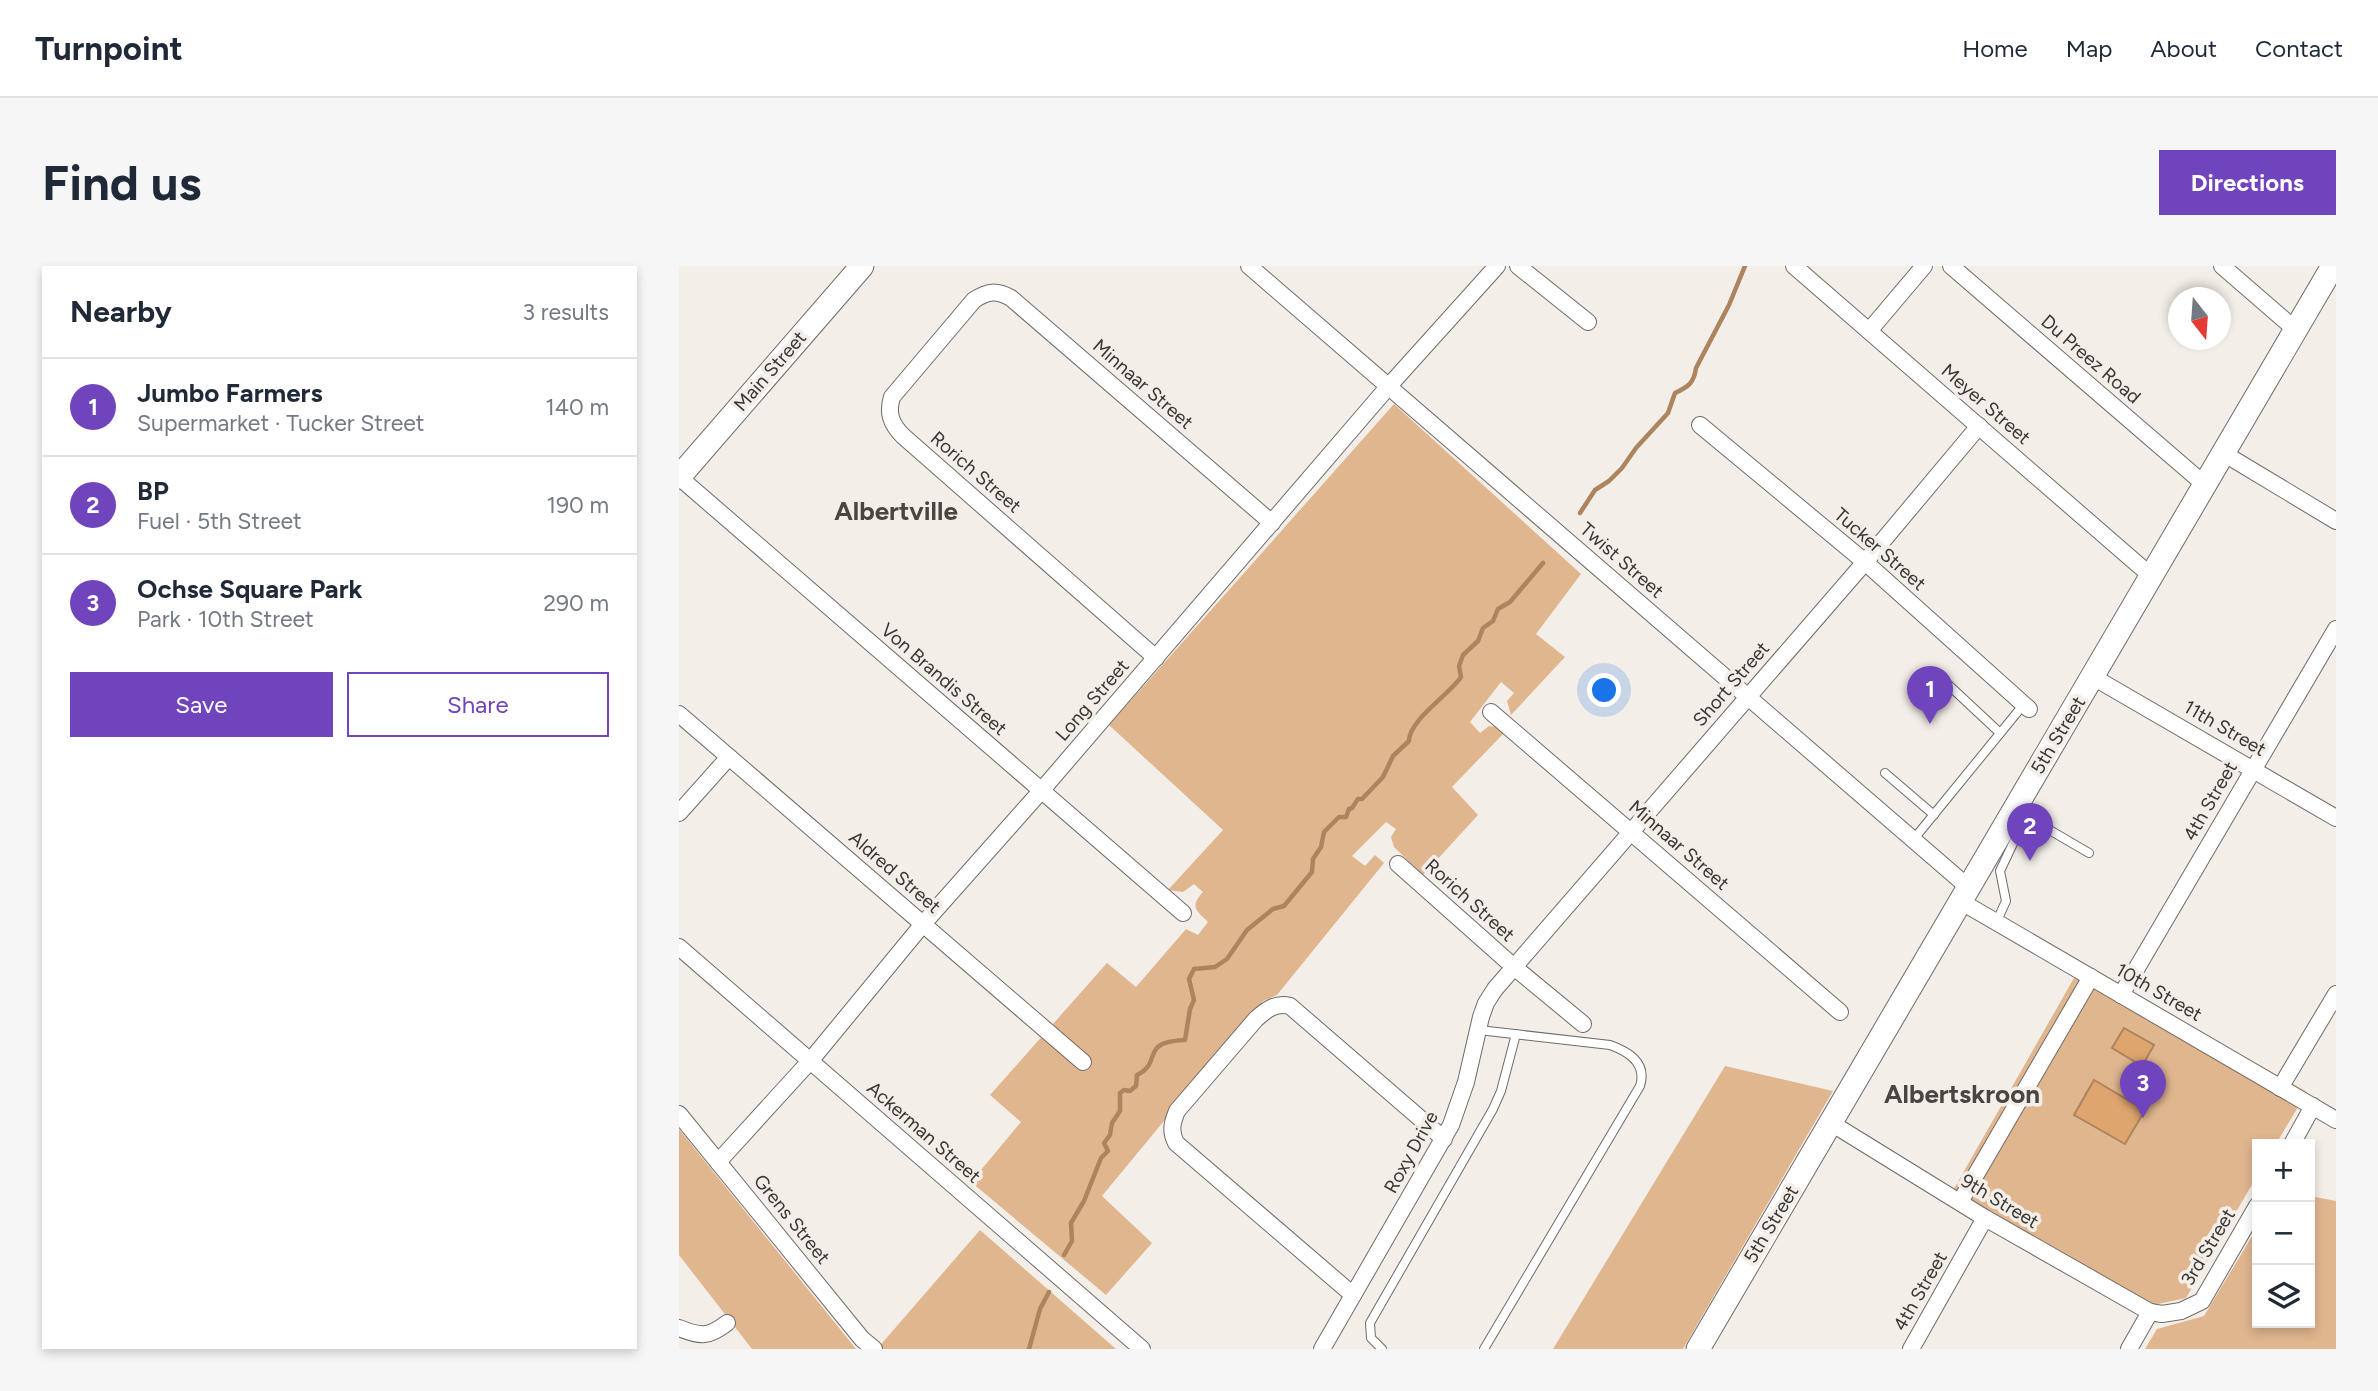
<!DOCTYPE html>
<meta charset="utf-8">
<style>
:root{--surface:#fff;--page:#f6f6f7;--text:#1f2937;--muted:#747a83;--line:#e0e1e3;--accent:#6f44bc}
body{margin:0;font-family:Figtree,sans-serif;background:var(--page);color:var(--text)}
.controls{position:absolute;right:21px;bottom:21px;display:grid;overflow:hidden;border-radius:0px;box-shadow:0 4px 10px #0003}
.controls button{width:63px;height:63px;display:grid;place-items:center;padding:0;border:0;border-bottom:2px solid var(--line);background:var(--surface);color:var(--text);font:35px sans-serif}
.compass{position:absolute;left:1489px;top:21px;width:63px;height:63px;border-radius:50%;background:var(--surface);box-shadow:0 4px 10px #0003;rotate:163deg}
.you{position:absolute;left:926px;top:425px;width:24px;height:24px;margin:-18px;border:5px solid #fff;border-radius:50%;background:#1a73e8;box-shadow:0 0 0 10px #1a73e833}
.badge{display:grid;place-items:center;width:46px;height:46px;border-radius:50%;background:var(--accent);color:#fff;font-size:23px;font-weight:700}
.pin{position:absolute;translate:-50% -58px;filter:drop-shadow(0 2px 4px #0008)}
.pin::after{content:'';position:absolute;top:37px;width:24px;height:21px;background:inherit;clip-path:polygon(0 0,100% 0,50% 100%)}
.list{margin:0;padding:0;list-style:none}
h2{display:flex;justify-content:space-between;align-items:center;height:91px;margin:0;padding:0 28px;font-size:30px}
h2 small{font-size:23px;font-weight:400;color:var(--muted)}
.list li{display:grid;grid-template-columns:46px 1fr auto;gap:21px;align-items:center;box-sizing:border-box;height:98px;padding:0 28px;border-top:2px solid var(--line)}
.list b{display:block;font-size:26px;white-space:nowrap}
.list p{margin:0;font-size:23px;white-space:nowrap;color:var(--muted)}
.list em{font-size:23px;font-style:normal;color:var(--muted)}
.actions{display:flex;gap:14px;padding:21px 28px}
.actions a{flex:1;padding:16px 0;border:2px solid var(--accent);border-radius:0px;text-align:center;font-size:24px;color:var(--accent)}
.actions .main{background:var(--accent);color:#fff}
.icon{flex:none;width:38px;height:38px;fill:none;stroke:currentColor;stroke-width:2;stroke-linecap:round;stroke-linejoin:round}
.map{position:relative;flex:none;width:1657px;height:1083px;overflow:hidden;border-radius:0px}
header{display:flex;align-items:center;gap:42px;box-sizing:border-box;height:98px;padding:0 35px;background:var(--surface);border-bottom:2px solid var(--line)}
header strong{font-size:33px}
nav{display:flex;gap:38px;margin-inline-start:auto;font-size:24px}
.intro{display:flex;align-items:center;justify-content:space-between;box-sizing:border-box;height:168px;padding:0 42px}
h1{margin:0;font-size:49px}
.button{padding:18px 32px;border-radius:0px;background:var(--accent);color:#fff;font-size:24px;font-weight:700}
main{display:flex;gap:42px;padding:0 42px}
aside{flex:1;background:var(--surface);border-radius:0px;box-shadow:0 4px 10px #0003}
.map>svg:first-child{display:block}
.green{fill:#e0b68f}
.water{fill:#dea56e;stroke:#ac845d;stroke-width:2}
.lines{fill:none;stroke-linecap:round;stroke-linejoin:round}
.stream{stroke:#ac845d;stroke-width:4.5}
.lane-casing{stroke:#716b67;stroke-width:10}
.street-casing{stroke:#716b67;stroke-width:18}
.secondary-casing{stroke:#716b67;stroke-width:25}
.lane{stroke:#fff;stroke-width:8}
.street{stroke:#fff;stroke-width:16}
.secondary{stroke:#fff;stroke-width:23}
.labels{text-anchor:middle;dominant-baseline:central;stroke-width:7;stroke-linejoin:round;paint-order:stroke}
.street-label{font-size:19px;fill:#393634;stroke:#f4eee8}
.district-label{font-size:26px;font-weight:bold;fill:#4a4540;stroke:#f4eee8}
</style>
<header>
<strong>Turnpoint</strong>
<nav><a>Home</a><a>Map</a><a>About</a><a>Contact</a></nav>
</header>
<div class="intro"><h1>Find us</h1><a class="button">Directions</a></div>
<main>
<aside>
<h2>Nearby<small>3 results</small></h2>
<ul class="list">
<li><span class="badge">1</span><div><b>Jumbo Farmers</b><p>Supermarket · Tucker Street</p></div><em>140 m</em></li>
<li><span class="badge">2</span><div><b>BP</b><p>Fuel · 5th Street</p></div><em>190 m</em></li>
<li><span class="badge">3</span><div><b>Ochse Square Park</b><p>Park · 10th Street</p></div><em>290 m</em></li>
</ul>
<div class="actions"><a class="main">Save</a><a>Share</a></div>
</aside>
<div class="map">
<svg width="1657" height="1083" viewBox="0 0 1657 1083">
<rect width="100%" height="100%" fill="#f4eee8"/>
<g class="green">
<path d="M715 138 902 308 857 368 886 391 832 449 828 435 835 427 822 416 791 456 801 467 810 460 817 461 825 467 773 521 799 549 744 609 715 581 712 571 717 563 707 556 673 590 686 600 696 589 705 597 598 729 584 735 423 930 473 977 427 1029 292 916 342 856 311 829 428 697 457 721 507 663 519 669 529 656C516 644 511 640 524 626L515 618 504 626 489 624 544 564 430 459Z"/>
<polygon points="1403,698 1628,826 1597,878 1578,878 1578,910 1507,1032 1460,1042 1272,928"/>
<polygon points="1046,800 1154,825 1004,1083 874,1083"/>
<polygon points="0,863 177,1083 73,1083 0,989"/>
<polygon points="1631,930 1657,935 1657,1083 1466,1083 1478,1063 1525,1050 1578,962 1578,1057 1631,1057"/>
<polygon points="301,964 437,1083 198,1083"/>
</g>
<g class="water">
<polygon points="1445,762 1475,779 1463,800 1433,782"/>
<polygon points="1415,814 1466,844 1446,878 1395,849"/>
</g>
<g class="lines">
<g class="stream">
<path d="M901 247 916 224 930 215 943 202 957 182 989 147 996 127C1009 121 1015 117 1017 102L1050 39 1066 0"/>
<path d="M385 989 393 975 392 957 405 935 422 892 429 885 425 877 431 869 433 857 441 845V827L445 824 451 825 457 820 458 809C485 796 459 776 506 774L511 743 515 734 510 713 515 703 536 701 548 693 568 664 594 643 605 640 633 606 634 593 642 581 645 566 660 551H667L670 543 673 542 679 533H683L704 511 714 490 730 475C730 454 770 429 782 411L780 400 784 389 799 375 804 362 814 355 819 343 831 336 864 297"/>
<polyline points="350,1083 361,1043 370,1026"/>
</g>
<defs>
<g id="lane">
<polyline points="1260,410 1321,467"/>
<polyline points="1206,507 1255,549"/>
<polyline points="1338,545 1410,587"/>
<polyline points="1234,574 1345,438"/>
<polyline points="1317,657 1327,635 1321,605 1337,571 1338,565 1333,556"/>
<path d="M800 764 931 779C951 786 968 798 961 820L805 1083"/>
<polyline points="703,1083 692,1072 691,1057 814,843 822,825 837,768"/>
</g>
<g id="street">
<polyline points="570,0 1289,621"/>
<polyline points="839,0 909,56"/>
<polyline points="1115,0 1471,309"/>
<polyline points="1272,0 1525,218"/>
<polyline points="1543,0 1617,64"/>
<polyline points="1190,65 1245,0"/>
<polyline points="1021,159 1186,296 1350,443"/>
<polyline points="1544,187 1657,255"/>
<polyline points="0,211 504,647"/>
<path d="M477 392 224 170C212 158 208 147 213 131L295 34C309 25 317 24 332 32L593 257"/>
<polyline points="1414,411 1657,552"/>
<polyline points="812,446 1161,746"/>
<polyline points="0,448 404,796"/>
<polyline points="0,547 50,491"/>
<polyline points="719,598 835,701 904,758"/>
<polyline points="1281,635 1657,854"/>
<polyline points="0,681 463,1083"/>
<polyline points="1442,729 1657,363"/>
<polyline points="1601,822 1657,728"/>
<polyline points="0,848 183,1073 195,1083"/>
<polyline points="1152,857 1306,952 1471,1046"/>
<polyline points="1613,878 1634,840"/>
<polyline points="39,896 132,794 244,658 362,525 709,121 818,0"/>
<polyline points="1281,936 1412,711"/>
<path d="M674 1029 497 877C491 865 493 857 498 845L577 753C587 744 597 736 611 740L765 873"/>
<path d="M0 1062C22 1071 30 1071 48 1057"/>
<polyline points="643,1083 772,859 787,816 802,751 807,737 816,723 1186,296 1300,160"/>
<polyline points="1232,1083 1306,952"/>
<polyline points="1450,1083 1471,1046 1483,1048 1502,1045 1523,1035 1578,940"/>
</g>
<g id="secondary">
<polyline points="0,211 183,0"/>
<polyline points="1019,1083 1654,0"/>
</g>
</defs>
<use href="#lane" class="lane-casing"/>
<use href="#street" class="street-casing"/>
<use href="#secondary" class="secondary-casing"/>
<use href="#lane" class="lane"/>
<use href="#street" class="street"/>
<use href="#secondary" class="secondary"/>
</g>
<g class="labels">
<g class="street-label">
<text transform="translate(1412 93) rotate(41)">Du Preez Road</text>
<text transform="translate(91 105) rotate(-49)">Main Street</text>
<text transform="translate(464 118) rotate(41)">Minnaar Street</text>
<text transform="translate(1307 138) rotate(41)">Meyer Street</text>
<text transform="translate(297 206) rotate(41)">Rorich Street</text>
<text transform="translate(1201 283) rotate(41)">Tucker Street</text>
<text transform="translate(943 294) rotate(41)">Twist Street</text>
<text transform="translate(265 413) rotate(41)">Von Brandis Street</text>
<text transform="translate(1052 418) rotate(-49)">Short Street</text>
<text transform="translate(413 434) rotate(-49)">Long Street</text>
<text transform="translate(1546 462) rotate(30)">11th Street</text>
<text transform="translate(1379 469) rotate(-59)">5th Street</text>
<text transform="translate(1531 535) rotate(-60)">4th Street</text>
<text transform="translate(1000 579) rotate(41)">Minnaar Street</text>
<text transform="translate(216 606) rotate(41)">Aldred Street</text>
<text transform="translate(791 634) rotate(42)">Rorich Street</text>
<text transform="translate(1480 726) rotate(30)">10th Street</text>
<text transform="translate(245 866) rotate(41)">Ackerman Street</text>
<text transform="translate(732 886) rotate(-61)">Roxy Drive</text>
<text transform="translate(1321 935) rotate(31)">9th Street</text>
<text transform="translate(113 953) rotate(51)">Grens Street</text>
<text transform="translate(1092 958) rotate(-59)">5th Street</text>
<text transform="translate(1529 981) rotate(-59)">3rd Street</text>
<text transform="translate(1241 1025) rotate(-60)">4th Street</text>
</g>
<g class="district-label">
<text x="217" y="245">Albertville</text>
<text x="1283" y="828">Albertskroon</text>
</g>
</g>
</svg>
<div class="controls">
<button>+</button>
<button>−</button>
<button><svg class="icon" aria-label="layers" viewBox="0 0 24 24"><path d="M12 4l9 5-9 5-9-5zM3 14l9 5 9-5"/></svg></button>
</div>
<svg class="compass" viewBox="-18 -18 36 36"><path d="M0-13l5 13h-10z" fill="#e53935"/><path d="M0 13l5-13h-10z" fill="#747a83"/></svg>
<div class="you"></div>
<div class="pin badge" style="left:1251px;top:458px">1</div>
<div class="pin badge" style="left:1351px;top:595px">2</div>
<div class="pin badge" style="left:1464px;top:852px">3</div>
</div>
</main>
